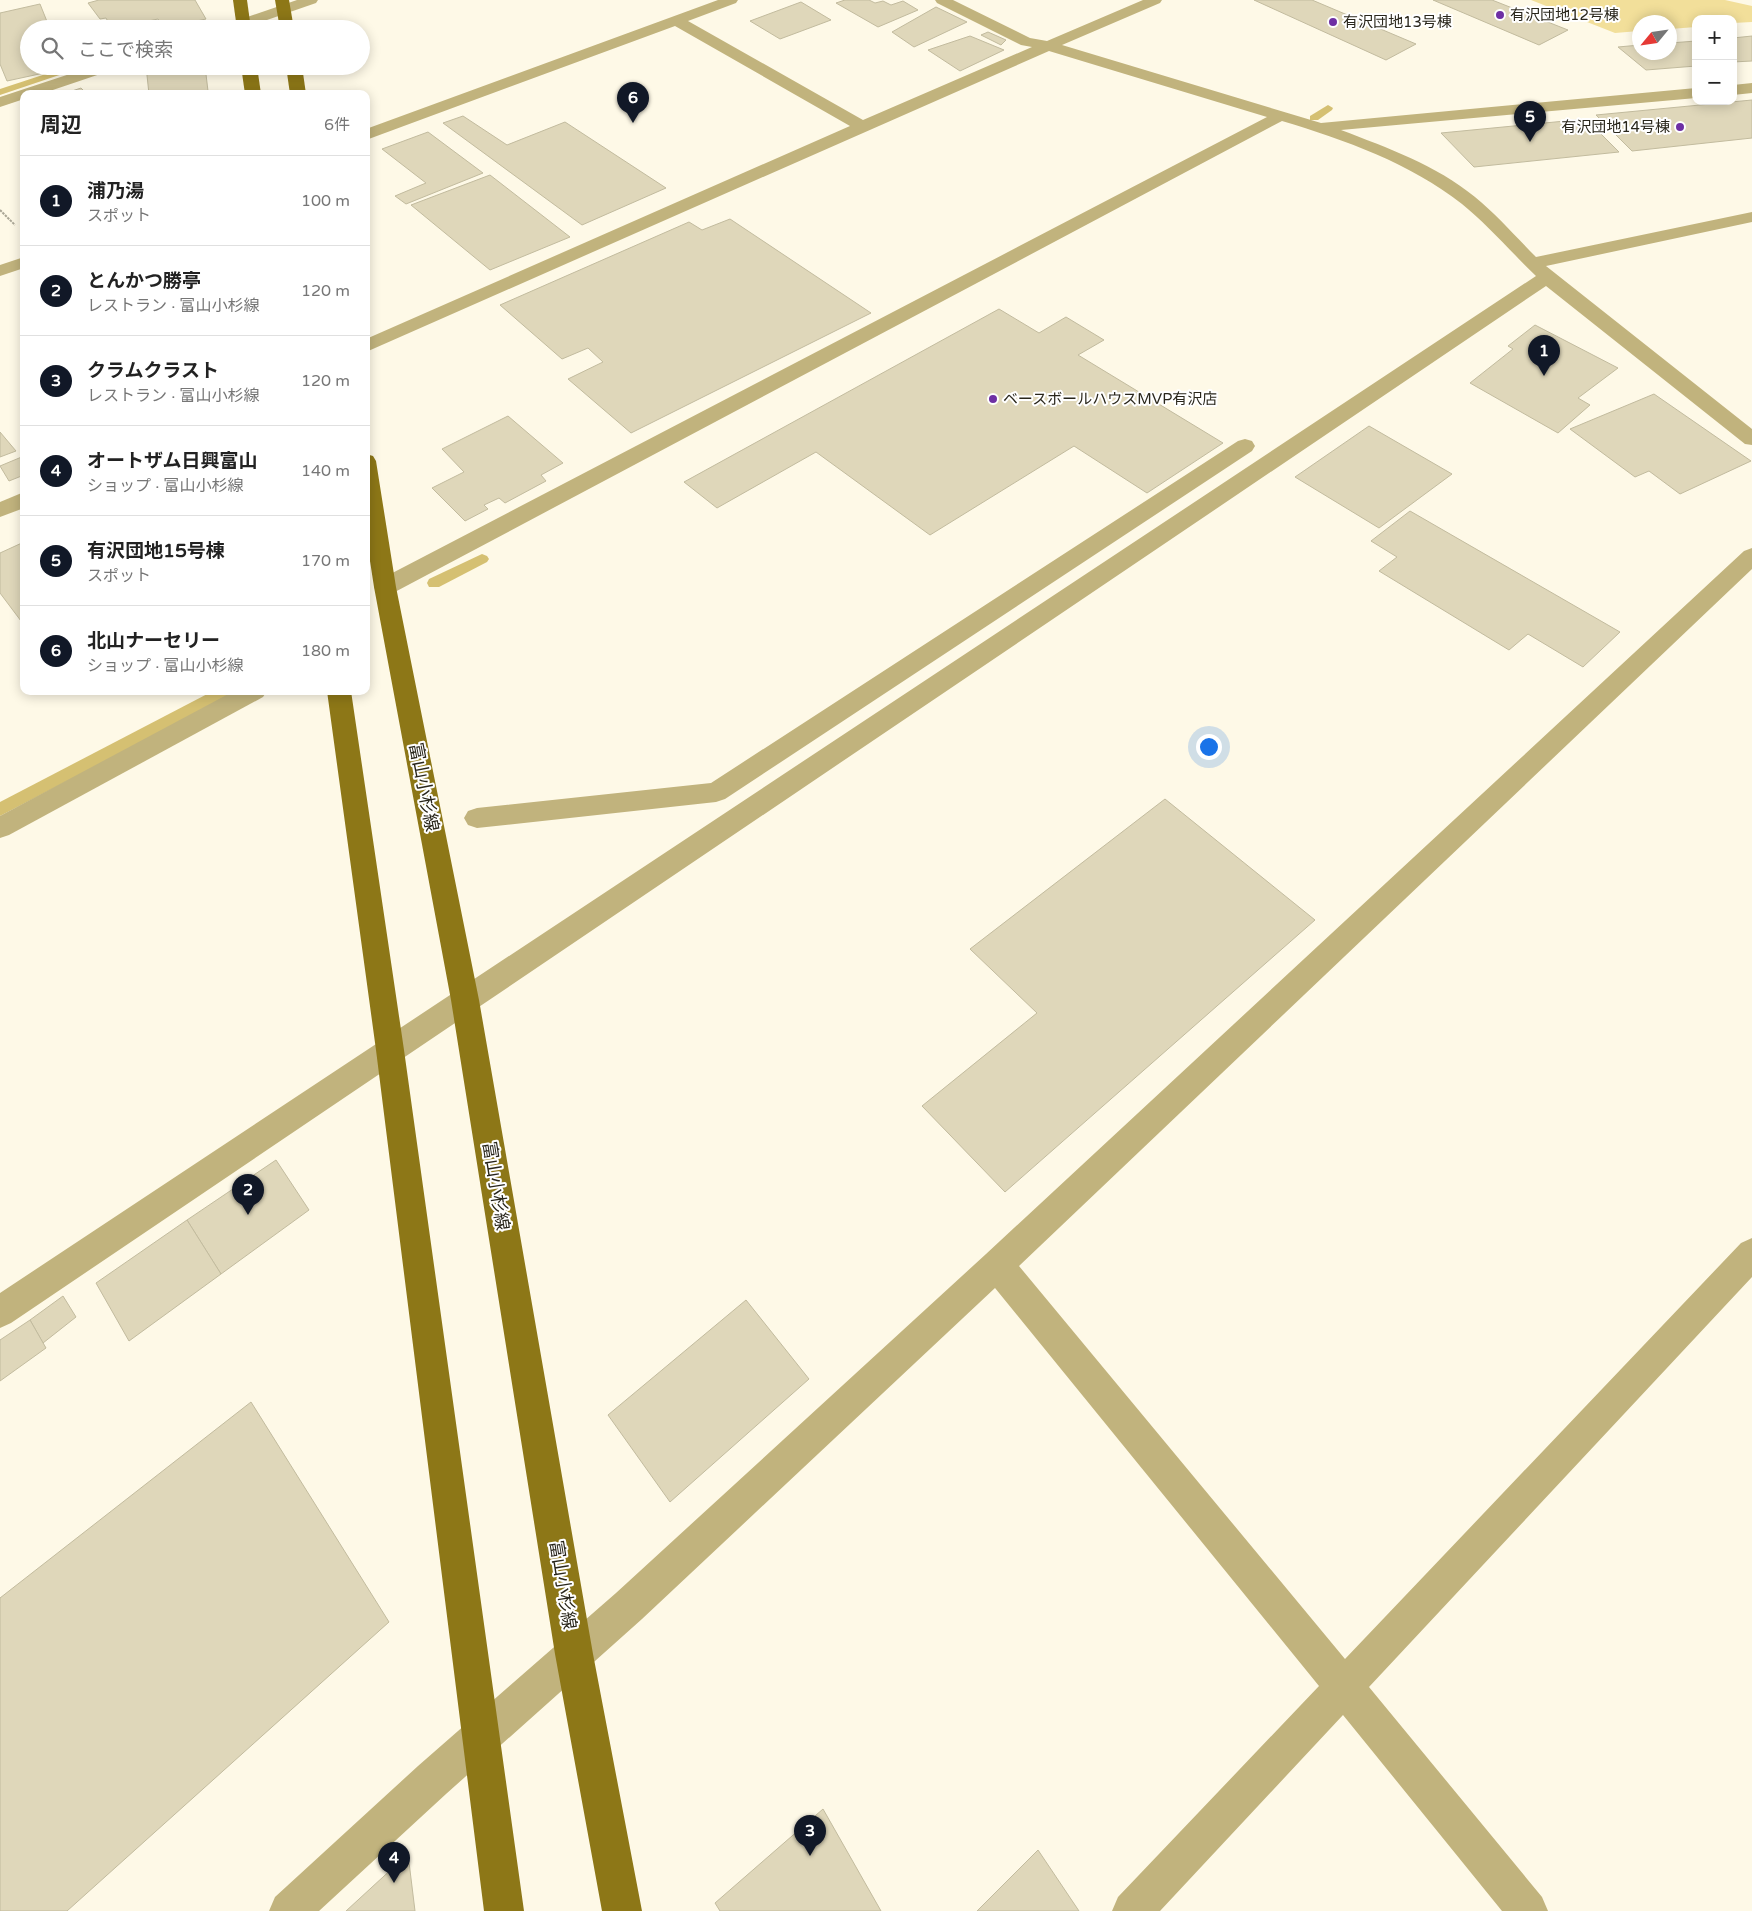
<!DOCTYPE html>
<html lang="ja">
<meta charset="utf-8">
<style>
:root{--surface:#fff;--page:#f2f2f2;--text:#222;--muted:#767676;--line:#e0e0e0;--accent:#111827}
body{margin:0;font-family:"Varela Round","Noto Sans JP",sans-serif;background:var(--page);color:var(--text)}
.controls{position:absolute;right:15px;top:15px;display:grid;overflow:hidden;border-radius:10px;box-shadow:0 2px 12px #0003}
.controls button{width:45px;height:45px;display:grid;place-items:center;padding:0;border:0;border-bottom:1px solid var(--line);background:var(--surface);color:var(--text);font:25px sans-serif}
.compass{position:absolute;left:1632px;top:15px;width:45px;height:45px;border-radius:50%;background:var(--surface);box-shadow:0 2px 12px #0003;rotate:241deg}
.you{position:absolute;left:1208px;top:746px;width:18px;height:18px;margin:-12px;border:4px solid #fff;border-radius:50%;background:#1a73e8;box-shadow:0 0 0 8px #1a73e833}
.badge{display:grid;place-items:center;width:32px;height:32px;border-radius:50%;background:var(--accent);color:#fff;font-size:16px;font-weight:700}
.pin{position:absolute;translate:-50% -41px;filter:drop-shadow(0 1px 2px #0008)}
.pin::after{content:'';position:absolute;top:26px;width:18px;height:15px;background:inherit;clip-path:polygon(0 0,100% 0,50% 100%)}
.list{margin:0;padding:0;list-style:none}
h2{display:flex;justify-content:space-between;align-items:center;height:65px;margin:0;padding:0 20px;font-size:21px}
h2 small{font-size:16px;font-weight:400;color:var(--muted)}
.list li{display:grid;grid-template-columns:32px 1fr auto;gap:15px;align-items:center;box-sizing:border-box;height:90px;padding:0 20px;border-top:1px solid var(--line)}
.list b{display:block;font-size:19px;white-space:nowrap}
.list p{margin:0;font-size:16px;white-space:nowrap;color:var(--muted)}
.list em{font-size:16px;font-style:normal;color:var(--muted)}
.icon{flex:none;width:28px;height:28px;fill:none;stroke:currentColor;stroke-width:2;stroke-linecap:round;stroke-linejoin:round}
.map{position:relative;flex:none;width:1752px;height:1911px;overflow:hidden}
.search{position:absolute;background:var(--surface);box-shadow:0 2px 12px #0003;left:20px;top:20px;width:350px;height:55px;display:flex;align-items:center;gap:12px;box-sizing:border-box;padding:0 18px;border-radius:28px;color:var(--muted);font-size:19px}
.panel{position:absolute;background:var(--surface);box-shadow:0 2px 12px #0003;left:20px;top:90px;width:350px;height:605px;border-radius:10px}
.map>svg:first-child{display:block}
.green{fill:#f2df9a}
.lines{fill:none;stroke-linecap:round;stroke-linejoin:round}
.stream{fill:#d5c072;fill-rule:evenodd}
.building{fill:#dfd7ba;stroke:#c2bb9e}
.path{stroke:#aaa696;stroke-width:2;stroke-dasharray:2.5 1;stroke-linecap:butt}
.lane{fill:#c1b37d;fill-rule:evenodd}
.street{fill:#c1b37d;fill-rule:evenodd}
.primary{fill:#8d7717;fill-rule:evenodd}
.poi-dot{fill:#6e2fa4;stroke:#fff;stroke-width:2}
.labels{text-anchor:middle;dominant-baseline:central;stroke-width:4;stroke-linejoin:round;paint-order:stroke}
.far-poi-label{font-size:15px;fill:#29261b;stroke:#fff;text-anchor:start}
.street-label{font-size:18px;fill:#29261b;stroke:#fff}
</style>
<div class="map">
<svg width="1752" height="1911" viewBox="0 0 1752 1911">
<rect width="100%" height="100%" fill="#fef9e7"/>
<polygon class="green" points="1531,0 1725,0 1752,6 1752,22 1733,23 1733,19 1696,19 1696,27 1670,29 1670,22 1640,22 1639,31 1615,33"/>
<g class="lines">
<g class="stream">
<path d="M212 21 217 24C211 30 202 29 194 29Z"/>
<polygon points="70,66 86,66 0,95 0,89"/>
<polygon points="1328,105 1333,108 1332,110 1318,120 1310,120 1310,116"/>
<polygon points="482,554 487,556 489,559 487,562 439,587 429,587 427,583 429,579"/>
<polygon points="213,691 234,691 232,695 0,816 0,802"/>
</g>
</g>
<g class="building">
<polygon points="99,0 195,0 206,19 165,28 158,19 112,29 106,18 100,19 88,3"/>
<polygon points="845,0 869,0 875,3 883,1 891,5 903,1 918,10 878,27 836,3"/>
<polygon points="1254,0 1312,0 1416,44 1386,60"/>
<polygon points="1433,0 1492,0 1568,30 1539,45"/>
<polygon points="801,2 831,20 780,39 750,21"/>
<polygon points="40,4 50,29 29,29 29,66 67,66 67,68 7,81 0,64 0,13"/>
<polygon points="936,7 967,22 914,47 892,32"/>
<polygon points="988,32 1006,40 1001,45 981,35"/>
<polygon points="970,36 1004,50 960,71 928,50"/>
<polygon points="1752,36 1752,61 1733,62 1733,38"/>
<polygon points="1696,41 1696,66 1646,70 1618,47 1640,45 1640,52 1670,52 1670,43"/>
<polygon points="146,66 205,66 208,91 186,94 149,94"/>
<polygon points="81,88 87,94 63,94"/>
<polygon points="1752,100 1752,138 1632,151 1596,115"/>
<polygon points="463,116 507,145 565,122 666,188 582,225 443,123"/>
<polygon points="1586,119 1619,152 1474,167 1441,133"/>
<polygon points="428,132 483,173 406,204 395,196 426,183 382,149"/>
<polygon points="490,175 570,237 490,270 411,205"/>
<polygon points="730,219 871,313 631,433 568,379 603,362 588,348 562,359 500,305 689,222 702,230"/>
<polygon points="999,309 1039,333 1066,317 1104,340 1078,355 1223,443 1147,493 1074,446 930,535 816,452 717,508 684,482"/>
<polygon points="1535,325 1618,368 1578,398 1590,405 1558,433 1470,383 1513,349 1508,346"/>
<polygon points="1654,394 1751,461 1680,494 1649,471 1635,477 1570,429"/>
<polygon points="508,416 563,463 541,475 546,481 505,503 499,498 484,505 488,509 465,521 432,488 464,472 442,449"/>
<polygon points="1369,426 1452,474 1379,528 1295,477"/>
<polygon points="0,432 16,451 0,457"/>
<polygon points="24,456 24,475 9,481 0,466"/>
<polygon points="1410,511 1620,632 1583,667 1528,634 1509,650 1379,571 1397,557 1371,541"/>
<polygon points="24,542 24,625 0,593 0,553"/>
<polygon points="1165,799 1315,920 1005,1192 922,1106 1037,1013 970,949"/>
<polygon points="276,1160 309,1210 221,1274 187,1220"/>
<polygon points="187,1220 221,1274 129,1341 96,1283"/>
<polygon points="63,1296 76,1317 43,1343 30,1320"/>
<polygon points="746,1300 809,1379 670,1502 608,1415"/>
<polygon points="30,1320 46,1348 0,1381 0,1340"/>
<polygon points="251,1402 389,1622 67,1911 0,1911 0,1598"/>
<polygon points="823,1809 881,1911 720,1911 715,1903"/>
<polygon points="1038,1850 1079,1911 977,1911"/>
<polygon points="408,1854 415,1911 346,1911"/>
</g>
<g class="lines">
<polyline class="path" points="0,210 15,225"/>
<polygon class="lane" points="1245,439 1252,441 1255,446 1252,451 725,799 716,802 477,828 468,825 464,818 468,811 477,808 711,783 1238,441"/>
<g class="street">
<polygon points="297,0 318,0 316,3 241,29 219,29 221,26"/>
<path d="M718 0H738L736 3 688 21 863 120 1032 47 1021 45 937 3 935 0H953L1030 38 1047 41 1143 0H1162L1160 3 1062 45 1321 123 1696 88V98L1341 130C1388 148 1436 165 1475 197 1497 215 1516 237 1536 257L1752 212V222L1546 266 1752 429V445L1745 444 1546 286 11 1323 0 1328V1293L1536 276C1513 254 1487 224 1462 204 1410 163 1345 140 1282 121L393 593 385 595 377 593 374 587 377 581 1267 117 1049 51 366 352V339L850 126 675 26 366 140V129Z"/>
<polygon points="94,66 117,66 115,69 41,94 24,94 24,99 0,107 0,97"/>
<polygon points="1752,83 1752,93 1733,95 1733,85"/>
<polygon points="24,257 24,268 0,276 0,265"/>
<polygon points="24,492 24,508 0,517 0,502"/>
<polygon points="1752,548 1752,569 1019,1266 1345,1659 1741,1243 1752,1238 1752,1277 1369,1687 1542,1897 1548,1911 1502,1911 1343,1715 1160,1911 1112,1911 1118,1897 1319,1686 995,1288 642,1619 446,1794 319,1911 269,1911 275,1897 418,1766 616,1593 986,1254 1744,551"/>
<polygon points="234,691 267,691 263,697 9,835 0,838 0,816"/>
</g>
<g class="primary">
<polygon points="233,0 247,0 251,29 237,29"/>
<polygon points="275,0 289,0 294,29 280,29"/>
<polygon points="241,66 257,66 261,94 245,94"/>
<polygon points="286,66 302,66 306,94 290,94"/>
<polygon points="366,454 373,456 376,461 396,587 479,1000 593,1654 642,1911 602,1911 555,1654 451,1000 374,587 366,535"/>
<polygon points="327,691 351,691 404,1050 524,1911 484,1911 376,1050"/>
</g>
</g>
<g class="poi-dot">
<circle cx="1500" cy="15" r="5"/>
<circle cx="1333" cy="22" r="5"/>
<circle cx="1680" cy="127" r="5"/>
<circle cx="993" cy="399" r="5"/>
</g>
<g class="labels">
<g class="far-poi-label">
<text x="1510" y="15">有沢団地12号棟</text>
<text x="1343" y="22">有沢団地13号棟</text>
<text x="1670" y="127" text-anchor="end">有沢団地14号棟</text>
<text x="1003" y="399">ベースボールハウスMVP有沢店</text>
</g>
<g class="street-label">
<text transform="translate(424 787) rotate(79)">富山小杉線</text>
<text transform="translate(496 1186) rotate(81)">富山小杉線</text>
<text transform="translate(563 1585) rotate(81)">富山小杉線</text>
</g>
</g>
</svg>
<div class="controls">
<button>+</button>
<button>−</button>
</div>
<svg class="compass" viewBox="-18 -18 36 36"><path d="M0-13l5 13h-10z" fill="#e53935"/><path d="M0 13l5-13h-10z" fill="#767676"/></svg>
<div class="you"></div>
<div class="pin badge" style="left:1544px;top:376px">1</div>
<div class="pin badge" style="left:248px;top:1215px">2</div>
<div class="pin badge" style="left:810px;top:1856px">3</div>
<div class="pin badge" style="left:394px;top:1883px">4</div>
<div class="pin badge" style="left:1530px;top:142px">5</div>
<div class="pin badge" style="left:633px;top:123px">6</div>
<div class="search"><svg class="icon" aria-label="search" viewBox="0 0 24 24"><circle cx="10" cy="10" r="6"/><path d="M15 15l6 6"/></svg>ここで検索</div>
<section class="panel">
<h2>周辺<small>6件</small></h2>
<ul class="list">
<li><span class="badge">1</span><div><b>浦乃湯</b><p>スポット</p></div><em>100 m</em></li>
<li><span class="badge">2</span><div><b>とんかつ勝亭</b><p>レストラン · 富山小杉線</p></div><em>120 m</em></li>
<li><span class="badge">3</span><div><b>クラムクラスト</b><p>レストラン · 富山小杉線</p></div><em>120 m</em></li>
<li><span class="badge">4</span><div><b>オートザム日興富山</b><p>ショップ · 富山小杉線</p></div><em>140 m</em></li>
<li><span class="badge">5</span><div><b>有沢団地15号棟</b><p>スポット</p></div><em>170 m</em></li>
<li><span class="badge">6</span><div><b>北山ナーセリー</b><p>ショップ · 富山小杉線</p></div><em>180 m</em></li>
</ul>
</section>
</div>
